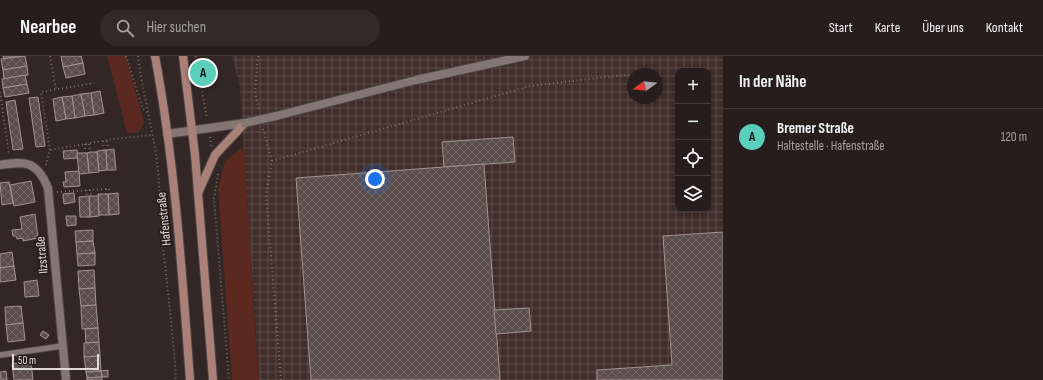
<!DOCTYPE html>
<html lang="de">
<meta charset="utf-8">
<style>
:root{--surface:#261d1c;--page:#322a29;--text:#f1f3f6;--muted:#a4a2a3;--line:#423b3b;--accent:#5bcebc}
body{margin:0;font-family:"Sofia Sans Condensed",sans-serif;background:var(--page);color:var(--text)}
.controls{position:absolute;right:12px;top:12px;display:grid;overflow:hidden;border-radius:8px;box-shadow:0 2px 6px #0003}
.controls button{width:36px;height:36px;display:grid;place-items:center;padding:0;border:0;border-bottom:1px solid var(--line);background:var(--surface);color:var(--text);font:20px sans-serif}
.compass{position:absolute;left:627px;top:12px;width:36px;height:36px;border-radius:50%;background:var(--surface);box-shadow:0 2px 6px #0003;rotate:255deg}
.scale{position:absolute;left:12px;bottom:10px;width:87px;box-sizing:border-box;padding-left:4px;border:2px solid #e1d9d7;border-top:0;font-size:11px;line-height:14px;white-space:nowrap;color:#e1d9d7;-webkit-text-stroke:3px #291e1b;paint-order:stroke}
.you{position:absolute;left:375px;top:123px;width:14px;height:14px;margin:-10px;border:3px solid #fff;border-radius:50%;background:#1a73e8;box-shadow:0 0 0 6px #1a73e833}
.badge{display:grid;place-items:center;width:26px;height:26px;border-radius:50%;background:var(--accent);color:#111;font-size:13px;font-weight:700}
.pin{position:absolute;translate:-50% -50%;border:2px solid #fff;box-shadow:0 1px 4px #0006}
.list{margin:0;padding:0;list-style:none}
h2{display:flex;justify-content:space-between;align-items:center;height:52px;margin:0;padding:0 16px;font-size:17px}
h2 small{font-size:13px;font-weight:400;color:var(--muted)}
.list li{display:grid;grid-template-columns:26px 1fr auto;gap:12px;align-items:center;box-sizing:border-box;height:56px;padding:0 16px;border-top:1px solid var(--line)}
.list b{display:block;font-size:15px;white-space:nowrap}
.list p{margin:0;font-size:13px;white-space:nowrap;color:var(--muted)}
.list em{font-size:13px;font-style:normal;color:var(--muted)}
.icon{flex:none;width:22px;height:22px;fill:none;stroke:currentColor;stroke-width:2;stroke-linecap:round;stroke-linejoin:round}
.map{position:relative;flex:none;width:723px;height:324px;overflow:hidden}
header{display:flex;align-items:center;gap:24px;box-sizing:border-box;height:56px;padding:0 20px;background:var(--surface);border-bottom:1px solid var(--line)}
header strong{font-size:19px}
nav{display:flex;gap:22px;margin-inline-start:auto;font-size:14px}
.search{width:280px;height:36px;background:var(--page);display:flex;align-items:center;gap:10px;box-sizing:border-box;padding:0 14px;border-radius:22px;color:var(--muted);font-size:15px}
main{display:flex}
aside{flex:1;background:var(--surface)}
.map>svg:first-child{display:block}
.industrial{fill:url(#industrial-grid);fill-rule:evenodd}
.green{fill:#5c2921}
.building{fill:url(#building-cross-hatch);stroke:#a29390}
.lines{fill:none;stroke-linecap:round;stroke-linejoin:round}
.lane-casing{stroke:#4e4442;stroke-width:7}
.street-casing{stroke:#4e4442;stroke-width:10}
.secondary-casing{stroke:#4e4442;stroke-width:10}
.path{stroke:#796e6c;stroke-width:2;stroke-dasharray:1 3;stroke-linecap:butt}
.lane{stroke:#847673;stroke-width:5.5}
.street{stroke:#847673;stroke-width:8}
.secondary{stroke:#a98179;stroke-width:8}
.street-bridge-casing{stroke:#4e4442;stroke-width:10;stroke-linecap:butt}
.street-bridge{stroke:#847673;stroke-width:8}
.labels{text-anchor:middle;dominant-baseline:central;stroke-width:4;stroke-linejoin:round;paint-order:stroke}
.street-label{font-size:13px;fill:#e1d9d7;stroke:#291e1b}
</style>
<header>
<strong>Nearbee</strong>
<div class="search"><svg class="icon" aria-label="search" viewBox="0 0 24 24"><circle cx="10" cy="10" r="6"/><path d="M15 15l6 6"/></svg>Hier suchen</div>
<nav><a>Start</a><a>Karte</a><a>Über uns</a><a>Kontakt</a></nav>
</header>
<main>
<div class="map">
<svg width="723" height="324" viewBox="0 0 723 324">
<defs>
<pattern id="industrial-grid" width="8" height="8" patternUnits="userSpaceOnUse"><rect width="8" height="8" fill="#412e2b"/><path d="M0 4h8M4 0v8" fill="none" stroke="#5c4c49"/></pattern>
<pattern id="building-cross-hatch" width="8" height="8" patternUnits="userSpaceOnUse"><rect width="8" height="8" fill="#5a4d4a"/><path d="M0 0l8 8M0 8l8-8" fill="none" stroke="#716663"/></pattern>
</defs>
<rect width="100%" height="100%" fill="#332725"/>
<path class="industrial" d="M232 0H723V324H259L240 31ZM678 15H708V153H678ZM633 18H657V42H633Z"/>
<g class="green">
<polygon points="107,0 126,0 144,67 139,76 127,77"/>
<polygon points="244,90 258,317 259,324 232,324 218,132 225,105"/>
</g>
<g class="building">
<polygon points="3,0 22,0 4,3"/>
<polygon points="25,0 27,10 3,14 1,3"/>
<polygon points="61,0 81,0 83,7 63,11"/>
<polygon points="83,7 85,18 66,22 63,11"/>
<polygon points="27,10 28,19 4,23 3,14"/>
<polygon points="25,19 27,28 3,32 2,23"/>
<polygon points="27,28 29,37 5,41 3,32"/>
<polygon points="100,35 104,57 94,59 91,37"/>
<polygon points="91,37 94,59 85,60 81,38"/>
<polygon points="81,38 85,60 75,62 72,40"/>
<polygon points="72,40 75,62 66,63 62,41"/>
<polygon points="38,41 45,90 36,91 29,42"/>
<polygon points="62,41 66,63 56,65 53,43"/>
<polygon points="15,44 23,93 13,94 6,46"/>
<polygon points="513,81 515,106 444,111 442,86"/>
<polygon points="114,93 116,114 107,114 106,94"/>
<polygon points="77,94 78,102 64,103 63,95"/>
<polygon points="106,94 107,114 99,115 97,95"/>
<polygon points="90,96 97,96 99,116 89,117 87,97"/>
<polygon points="77,97 87,97 89,117 79,118"/>
<polygon points="484,108 500,324 311,324 296,122"/>
<polygon points="79,115 80,130 64,131 63,126 66,126 65,116"/>
<polygon points="31,125 35,146 14,150 10,129"/>
<polygon points="9,126 13,147 2,149 0,127"/>
<polygon points="74,137 75,146 64,148 63,138"/>
<polygon points="118,137 119,158 109,159 108,138"/>
<polygon points="98,138 108,138 109,159 99,159"/>
<polygon points="89,140 98,140 99,160 90,161"/>
<polygon points="89,140 90,161 80,161 79,141"/>
<polygon points="35,158 38,182 23,185 23,182 17,183 16,180 13,180 12,174 22,173 20,161"/>
<polygon points="66,160 76,160 76,169 67,170"/>
<polygon points="93,174 93,185 76,186 75,175"/>
<polygon points="723,176 723,324 597,324 597,314 672,309 663,180"/>
<polygon points="93,185 95,197 77,198 76,186"/>
<polygon points="12,196 14,210 0,212 0,198"/>
<polygon points="95,197 95,209 78,210 77,198"/>
<polygon points="14,210 16,224 0,226 0,212"/>
<polygon points="94,214 95,232 79,233 78,215"/>
<polygon points="37,224 39,240 25,241 24,226"/>
<polygon points="95,232 96,249 81,250 79,233"/>
<polygon points="96,249 98,272 82,273 81,250"/>
<polygon points="21,250 23,267 6,269 5,251"/>
<polygon points="529,252 531,275 496,278 494,254"/>
<polygon points="23,267 25,284 8,286 6,269"/>
<polygon points="98,272 99,286 86,287 85,273"/>
<polygon points="43,275 49,279 46,283 40,279"/>
<polygon points="99,286 100,300 84,301 84,287"/>
<polygon points="100,300 101,315 86,316 84,301"/>
<polygon points="31,306 33,324 14,324 12,308"/>
<polygon points="108,314 108,321 102,321 101,315"/>
<polygon points="6,315 7,324 1,324 0,316"/>
<polygon points="101,315 102,321 87,322 86,316"/>
<polygon points="102,321 102,324 87,324 87,322"/>
</g>
<g class="lines">
<defs>
<polyline id="lane" points="0,299 62,290"/>
<g id="street">
<polyline points="276,60 416,24 525,0"/>
<polyline points="167,78 245,67"/>
<path d="M0 109C26 105 37 105 48 132L66 324"/>
</g>
<g id="secondary">
<path d="M155 0C175 107 182 216 190 324"/>
<polyline points="183,0 195,99 213,324"/>
<polyline points="198,137 215,99 245,67"/>
</g>
</defs>
<use href="#lane" class="lane-casing"/>
<use href="#street" class="street-casing"/>
<use href="#secondary" class="secondary-casing"/>
<g class="path">
<polyline points="50,0 56,34"/>
<polyline points="126,0 143,53 148,57"/>
<path d="M138 0C142 33 151 66 156 99 160 126 160 154 162 181 167 229 173 276 176 324"/>
<polyline points="196,0 207,63"/>
<polyline points="258,0 255,35 259,55"/>
<polyline points="0,36 9,98"/>
<polyline points="263,73 272,105"/>
<polyline points="210,81 211,90"/>
<polyline points="103,85 104,94"/>
<polyline points="107,85 108,94"/>
<polyline points="85,88 85,97"/>
<polyline points="89,88 90,96"/>
<polyline points="50,94 41,36 94,27"/>
<polyline points="46,109 50,94 114,83 152,79"/>
<polyline points="218,118 214,142 229,324"/>
<polyline points="86,134 87,140"/>
<polyline points="90,134 91,140"/>
<polyline points="57,136 106,133"/>
<polyline points="106,138 106,133 109,133 110,138"/>
<polyline points="281,324 266,138 272,105 530,30 633,18"/>
</g>
<use href="#lane" class="lane"/>
<use href="#street" class="street"/>
<use href="#secondary" class="secondary"/>
<defs>
<polyline id="street-bridge" points="245,67 276,60"/>
</defs>
<use href="#street-bridge" class="street-bridge-casing"/>
<use href="#street-bridge" class="street-bridge"/>
</g>
<g class="labels">
<g class="street-label">
<text transform="translate(164 163) rotate(-96)">Hafenstraße</text>
<text transform="translate(42 199) rotate(-95)">Ilzstraße</text>
</g>
</g>
</svg>
<div class="controls">
<button>+</button>
<button>−</button>
<button><svg class="icon" aria-label="locate" viewBox="0 0 24 24"><circle cx="12" cy="12" r="6"/><path d="M12 2v4M12 18v4M2 12h4M18 12h4"/></svg></button>
<button><svg class="icon" aria-label="layers" viewBox="0 0 24 24"><path d="M12 4l9 5-9 5-9-5zM3 14l9 5 9-5"/></svg></button>
</div>
<svg class="compass" viewBox="-18 -18 36 36"><path d="M0-13l5 13h-10z" fill="#e53935"/><path d="M0 13l5-13h-10z" fill="#a4a2a3"/></svg>
<div class="scale">50 m</div>
<div class="you"></div>
<div class="pin badge" style="left:203px;top:17px">A</div>
</div>
<aside>
<h2>In der Nähe<small></small></h2>
<ul class="list">
<li><span class="badge">A</span><div><b>Bremer Straße</b><p>Haltestelle · Hafenstraße</p></div><em>120 m</em></li>
</ul>
</aside>
</main>
